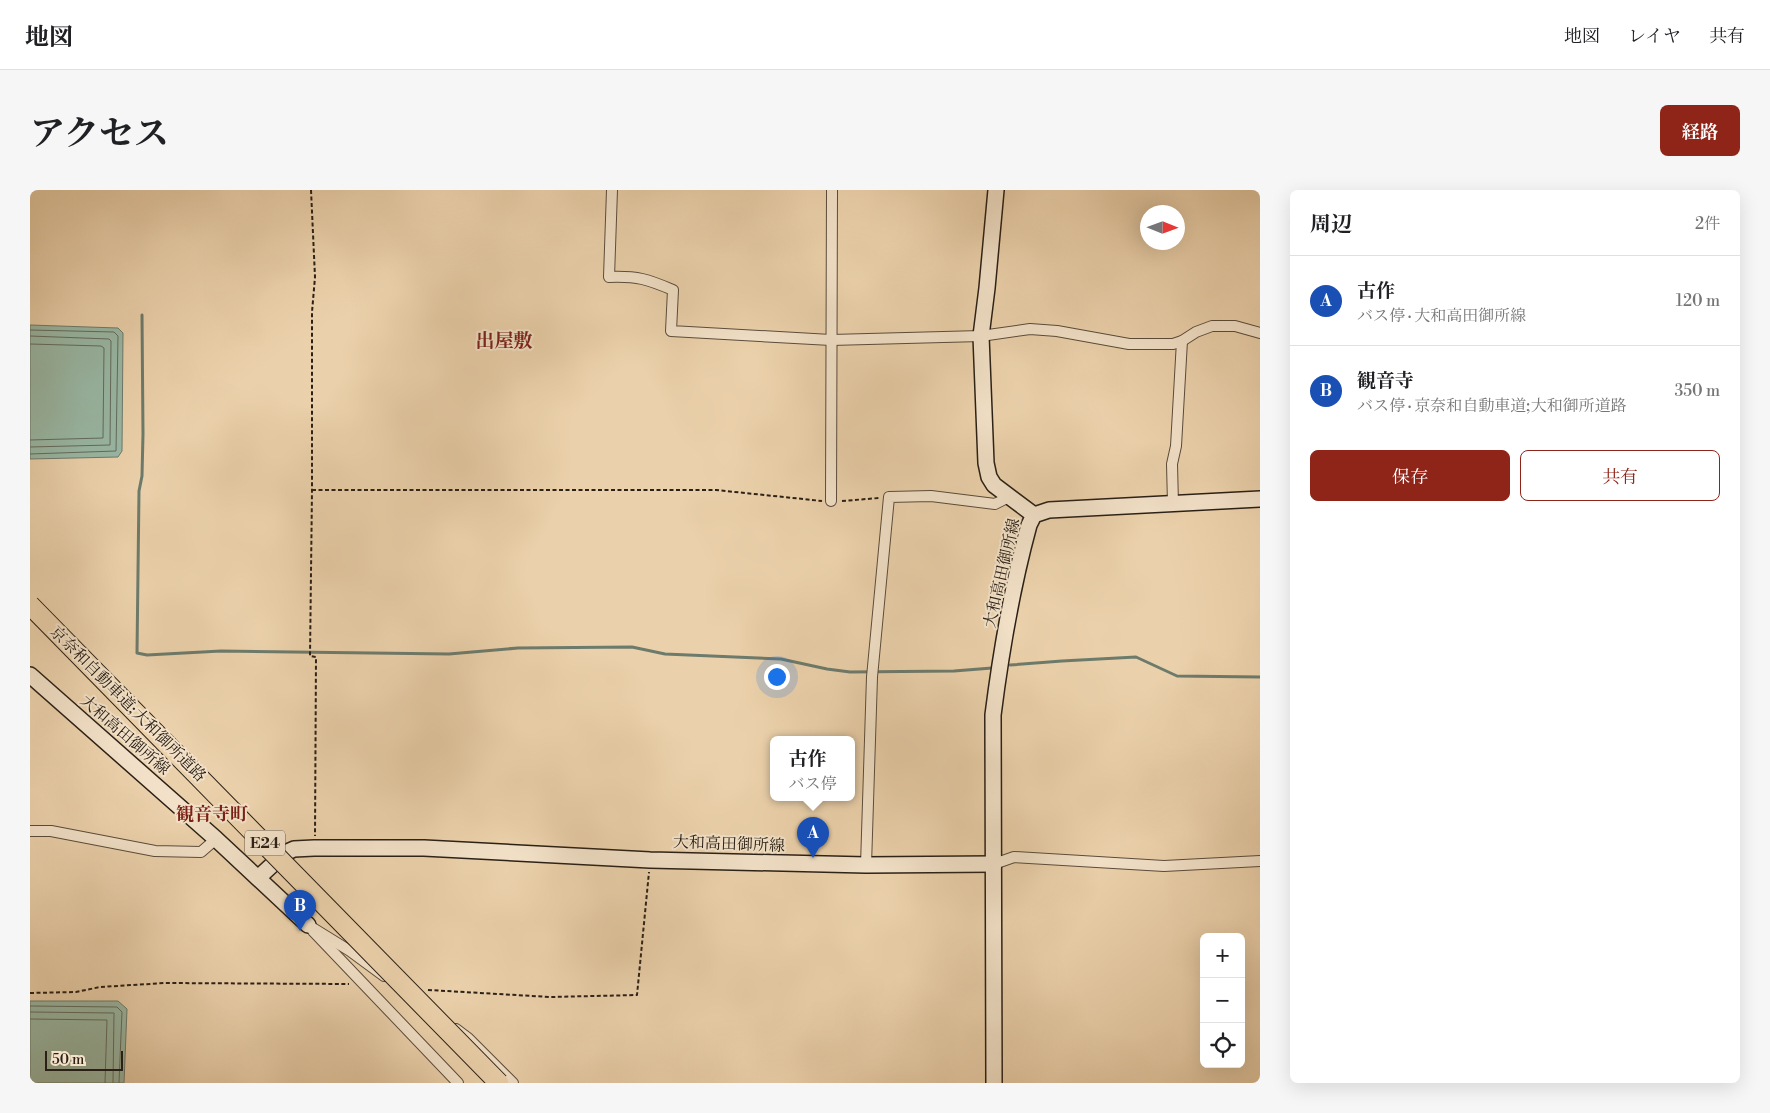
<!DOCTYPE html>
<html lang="ja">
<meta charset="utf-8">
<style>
:root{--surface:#fff;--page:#f6f6f6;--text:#202124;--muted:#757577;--line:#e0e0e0;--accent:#8f2418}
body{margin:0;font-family:"Libre Bodoni","Noto Serif JP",serif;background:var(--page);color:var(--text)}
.controls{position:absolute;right:15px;bottom:15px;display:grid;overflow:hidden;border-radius:8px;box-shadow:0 5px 20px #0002}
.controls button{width:45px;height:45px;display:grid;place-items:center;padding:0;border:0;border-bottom:1px solid var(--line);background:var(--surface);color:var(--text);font:25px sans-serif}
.compass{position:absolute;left:1110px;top:15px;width:45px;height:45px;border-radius:50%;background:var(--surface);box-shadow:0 5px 20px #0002;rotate:91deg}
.scale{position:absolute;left:15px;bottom:12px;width:78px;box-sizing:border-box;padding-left:5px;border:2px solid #2a2016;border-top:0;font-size:14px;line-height:18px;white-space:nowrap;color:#2a2016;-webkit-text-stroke:4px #f2e1c8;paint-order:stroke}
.you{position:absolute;left:746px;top:486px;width:18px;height:18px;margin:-12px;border:4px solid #fff;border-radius:50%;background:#1a73e8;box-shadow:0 0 0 8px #1a73e833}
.badge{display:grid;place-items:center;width:32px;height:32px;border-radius:50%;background:var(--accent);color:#fff;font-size:16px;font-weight:700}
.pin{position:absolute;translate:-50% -41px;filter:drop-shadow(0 1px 2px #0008)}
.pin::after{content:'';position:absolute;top:26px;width:18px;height:15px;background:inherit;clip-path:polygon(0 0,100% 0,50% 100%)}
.popup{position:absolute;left:740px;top:546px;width:85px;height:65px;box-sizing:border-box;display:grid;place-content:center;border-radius:8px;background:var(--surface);filter:drop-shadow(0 1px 4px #0005);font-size:16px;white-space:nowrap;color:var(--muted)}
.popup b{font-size:19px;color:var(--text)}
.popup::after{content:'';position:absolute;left:50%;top:100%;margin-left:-10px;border:10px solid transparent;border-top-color:var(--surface)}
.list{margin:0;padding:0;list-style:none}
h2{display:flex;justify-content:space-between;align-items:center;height:65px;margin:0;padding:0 20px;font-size:21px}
h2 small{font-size:16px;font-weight:400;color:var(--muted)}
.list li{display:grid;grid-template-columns:32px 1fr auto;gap:15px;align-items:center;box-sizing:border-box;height:90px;padding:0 20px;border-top:1px solid var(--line)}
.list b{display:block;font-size:19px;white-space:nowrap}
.list p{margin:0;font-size:16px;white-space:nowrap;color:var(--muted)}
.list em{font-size:16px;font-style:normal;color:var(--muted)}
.actions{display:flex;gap:10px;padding:15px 20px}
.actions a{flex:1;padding:11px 0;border:1px solid var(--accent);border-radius:8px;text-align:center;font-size:18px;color:var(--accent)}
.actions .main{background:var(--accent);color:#fff}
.icon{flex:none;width:28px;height:28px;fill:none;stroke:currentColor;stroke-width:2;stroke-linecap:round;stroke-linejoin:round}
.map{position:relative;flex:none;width:1230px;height:893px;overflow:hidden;border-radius:8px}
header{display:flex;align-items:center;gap:30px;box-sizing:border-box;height:70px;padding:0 25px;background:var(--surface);border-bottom:1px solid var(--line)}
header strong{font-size:24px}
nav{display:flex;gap:28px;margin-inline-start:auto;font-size:18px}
.intro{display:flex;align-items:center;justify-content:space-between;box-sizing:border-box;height:120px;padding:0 30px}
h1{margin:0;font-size:35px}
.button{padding:12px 22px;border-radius:8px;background:var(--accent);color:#fff;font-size:18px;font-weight:700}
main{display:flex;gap:30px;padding:0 30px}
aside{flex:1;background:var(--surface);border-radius:8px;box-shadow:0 5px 20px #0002}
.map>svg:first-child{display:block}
.water{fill:#99b8a5;stroke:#6d7b6c}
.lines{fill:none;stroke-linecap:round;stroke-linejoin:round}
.shore{stroke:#626c5e;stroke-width:1}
.stream{stroke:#6d7b6c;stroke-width:3}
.street-casing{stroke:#5a4c3b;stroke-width:12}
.secondary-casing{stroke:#2a2016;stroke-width:18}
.path{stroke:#2a2016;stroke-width:2;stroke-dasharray:4 2.5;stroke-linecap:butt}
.street{stroke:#f2e1c8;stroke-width:10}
.secondary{stroke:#f2e1c8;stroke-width:15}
.highway-bridge-casing{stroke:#2a2016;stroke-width:21;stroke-linecap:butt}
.highway-bridge{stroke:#ebd1ab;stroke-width:19}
.labels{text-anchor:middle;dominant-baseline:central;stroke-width:4;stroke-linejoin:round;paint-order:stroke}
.shield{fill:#f2e1c8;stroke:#665a4b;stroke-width:1}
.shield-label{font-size:15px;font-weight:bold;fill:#2a2016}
.street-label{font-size:16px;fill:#2a2016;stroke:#f2e1c8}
.neighbourhood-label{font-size:18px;font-weight:bold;fill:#7a1f14;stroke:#f2e1c8}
.quarter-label{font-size:19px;font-weight:bold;fill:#7a1f14;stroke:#f2e1c8}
</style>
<header>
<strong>地図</strong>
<nav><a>地図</a><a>レイヤ</a><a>共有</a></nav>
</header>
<div class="intro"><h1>アクセス</h1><a class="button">経路</a></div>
<main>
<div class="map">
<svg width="1230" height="893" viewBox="0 0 1230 893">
<rect width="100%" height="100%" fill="#ebd1ab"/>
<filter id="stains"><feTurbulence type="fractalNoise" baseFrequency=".004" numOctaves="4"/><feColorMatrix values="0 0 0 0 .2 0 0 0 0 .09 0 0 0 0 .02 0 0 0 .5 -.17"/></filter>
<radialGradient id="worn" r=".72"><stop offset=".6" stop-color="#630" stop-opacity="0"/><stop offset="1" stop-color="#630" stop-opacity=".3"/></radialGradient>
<g class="water">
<polygon points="0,135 88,138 93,143 92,261 88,267 0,269"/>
<polygon points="0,811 88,811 97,819 94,893 0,893"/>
</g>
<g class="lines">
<g class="shore">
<polyline points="0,140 84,142 88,146 86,261 0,264"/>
<polyline points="0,146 79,149 81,151 80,255 0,257"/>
<polyline points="0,154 71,156 74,158 73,248 0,250"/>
<polyline points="0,816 87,817 92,822 89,893"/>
<polyline points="0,822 84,823 83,893"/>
<polyline points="0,829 77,830 75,893"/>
</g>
<g class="stream">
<polyline points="112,125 113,244 112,286 109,301 107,463 117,465 191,461 419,464 488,458 602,457 635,464 751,469 797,479 820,482 924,481 962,478"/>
<polyline points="980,475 1032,471 1106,467 1147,486 1230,487"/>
</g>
<defs>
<g id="street">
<path d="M582 0 579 87C608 86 617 89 643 100L641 141 801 150 951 146 1000 139 1027 141 1099 154H1143L1152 151 1166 142 1182 136H1205L1230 143"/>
<polyline points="801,311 802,0"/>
<polyline points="1143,314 1142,274 1146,256 1152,151"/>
<polyline points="0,641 21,641 125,661 171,662 186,649"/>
<polyline points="964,674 984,667 1134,676 1230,671"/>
<polyline points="836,675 842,487 859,307 901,306 965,314 979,307"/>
<polyline points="278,735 320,761 354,786"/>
<polyline points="283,741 428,893"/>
<polyline points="426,839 438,848 483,893"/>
</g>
<g id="secondary">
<polyline points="966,0 957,98 951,146 956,273 959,287 964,295 1004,325"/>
<polyline points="0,485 186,649 278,735"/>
<polyline points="228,688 255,663 264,659 284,658 394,658 620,670 836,675 964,674"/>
<path d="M964 893 963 525C971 462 982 397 999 335L1004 325 1019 320 1230 309"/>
</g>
</defs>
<use href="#street" class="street-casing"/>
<use href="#secondary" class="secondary-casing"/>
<g class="path">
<polyline points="281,0 285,87 282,122 282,300 280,466 286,467 285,646"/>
<polyline points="282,300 686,300 792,311"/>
<polyline points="812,311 849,308"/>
<polyline points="398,800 520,807 607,805 619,682"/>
<polyline points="0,803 46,802 70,797 135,793 319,794"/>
</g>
<use href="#street" class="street"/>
<use href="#secondary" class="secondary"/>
<defs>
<polyline id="highway-bridge" points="0,415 469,893"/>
</defs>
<use href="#highway-bridge" class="highway-bridge-casing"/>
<use href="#highway-bridge" class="highway-bridge"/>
</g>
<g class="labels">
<rect class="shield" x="215" y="640.5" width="40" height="25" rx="4"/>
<g class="shield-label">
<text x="235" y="653">E24</text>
</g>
<g class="street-label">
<text transform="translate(972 383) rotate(-77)">大和高田御所線</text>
<text transform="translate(98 514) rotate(45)">京奈和自動車道;大和御所道路</text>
<text transform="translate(95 545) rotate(41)">大和高田御所線</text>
<text transform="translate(699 654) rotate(2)">大和高田御所線</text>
</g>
<g class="neighbourhood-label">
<text x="182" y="624">観音寺町</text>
</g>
<g class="quarter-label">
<text x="474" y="151">出屋敷</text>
</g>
</g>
<rect width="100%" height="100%" filter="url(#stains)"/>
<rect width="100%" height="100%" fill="url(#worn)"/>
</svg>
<div class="controls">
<button>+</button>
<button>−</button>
<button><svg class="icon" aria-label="locate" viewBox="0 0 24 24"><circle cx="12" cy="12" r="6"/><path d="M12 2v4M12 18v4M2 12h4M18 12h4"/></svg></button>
</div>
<svg class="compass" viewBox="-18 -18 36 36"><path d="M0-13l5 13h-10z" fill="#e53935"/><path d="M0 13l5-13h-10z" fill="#757577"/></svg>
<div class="scale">50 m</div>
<div class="you"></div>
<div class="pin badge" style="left:783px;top:668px;background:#1a4fb4">A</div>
<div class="popup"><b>古作</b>バス停</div>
<div class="pin badge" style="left:270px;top:741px;background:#1a4fb4">B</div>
</div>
<aside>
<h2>周辺<small>2件</small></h2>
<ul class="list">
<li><span class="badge" style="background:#1a4fb4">A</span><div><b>古作</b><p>バス停 · 大和高田御所線</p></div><em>120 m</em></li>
<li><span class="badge" style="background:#1a4fb4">B</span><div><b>観音寺</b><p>バス停 · 京奈和自動車道;大和御所道路</p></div><em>350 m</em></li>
</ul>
<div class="actions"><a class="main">保存</a><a>共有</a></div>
</aside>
</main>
